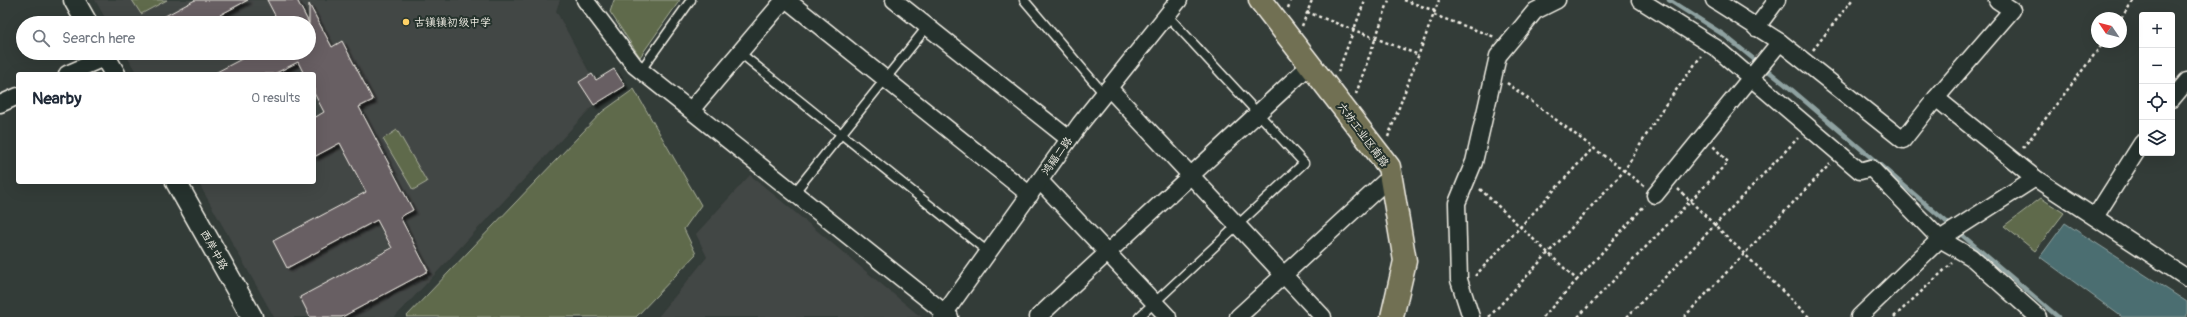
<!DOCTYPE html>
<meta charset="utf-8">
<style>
:root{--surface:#fff;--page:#f2f2f3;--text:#1f2937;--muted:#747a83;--line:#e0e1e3}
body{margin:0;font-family:Pangolin,"LXGW WenKai TC",sans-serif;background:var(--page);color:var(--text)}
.controls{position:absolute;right:12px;top:12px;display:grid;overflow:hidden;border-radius:4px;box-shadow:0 4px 16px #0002}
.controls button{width:36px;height:36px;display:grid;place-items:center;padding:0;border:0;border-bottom:1px solid var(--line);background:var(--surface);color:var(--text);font:20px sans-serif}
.compass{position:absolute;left:2091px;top:12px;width:36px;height:36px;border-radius:50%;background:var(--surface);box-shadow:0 4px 16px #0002;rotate:305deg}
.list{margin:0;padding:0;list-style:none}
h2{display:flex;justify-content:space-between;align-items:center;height:52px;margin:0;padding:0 16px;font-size:17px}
h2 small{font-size:13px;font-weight:400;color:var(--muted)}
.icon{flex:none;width:22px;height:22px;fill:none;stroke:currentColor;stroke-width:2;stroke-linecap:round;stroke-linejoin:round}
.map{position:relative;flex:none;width:2187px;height:317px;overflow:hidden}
.search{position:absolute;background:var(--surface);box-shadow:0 4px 16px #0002;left:16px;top:16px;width:300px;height:44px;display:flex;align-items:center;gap:10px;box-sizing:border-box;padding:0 14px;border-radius:22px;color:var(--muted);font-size:15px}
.panel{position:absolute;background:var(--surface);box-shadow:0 4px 16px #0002;left:16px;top:72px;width:300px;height:112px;border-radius:4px}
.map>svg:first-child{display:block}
.built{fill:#434645}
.green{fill:#5e6b4c;stroke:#a9ae9a}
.water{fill:#4b6e71;stroke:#8fa2a1}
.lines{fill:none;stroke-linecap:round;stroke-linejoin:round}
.stream{stroke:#8fa2a1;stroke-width:4.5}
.building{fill:#685e64;stroke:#f4f1e8;filter:url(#shadow)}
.service-casing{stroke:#f4f1e8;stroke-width:11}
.minor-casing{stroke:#f4f1e8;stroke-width:19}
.tertiary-casing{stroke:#f4f1e8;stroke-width:23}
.primary-casing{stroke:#f4f1e8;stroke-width:25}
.path{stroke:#f4f1e8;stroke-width:2.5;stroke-dasharray:3 3;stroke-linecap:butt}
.service{stroke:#26332d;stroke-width:8}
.minor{stroke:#26332d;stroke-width:16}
.tertiary{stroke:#26332d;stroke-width:20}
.primary{stroke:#716f52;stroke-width:22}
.poi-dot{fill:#ffd166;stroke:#26332d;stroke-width:1.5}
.labels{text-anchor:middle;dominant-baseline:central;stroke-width:4;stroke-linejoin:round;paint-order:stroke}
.poi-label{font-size:11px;fill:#f4f1e8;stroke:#26332d;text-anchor:start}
.street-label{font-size:11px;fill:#f4f1e8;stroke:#26332d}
</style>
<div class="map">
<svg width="2187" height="317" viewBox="0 0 2187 317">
<defs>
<filter id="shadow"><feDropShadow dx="3.5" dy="3.5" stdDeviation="1" flood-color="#0009"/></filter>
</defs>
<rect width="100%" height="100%" fill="#333c38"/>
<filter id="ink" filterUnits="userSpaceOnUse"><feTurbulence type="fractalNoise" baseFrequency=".025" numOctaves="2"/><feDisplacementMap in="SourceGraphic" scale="8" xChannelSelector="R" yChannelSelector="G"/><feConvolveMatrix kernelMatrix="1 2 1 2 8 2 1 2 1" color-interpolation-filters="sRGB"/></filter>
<g filter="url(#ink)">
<g class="built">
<polygon points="95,0 560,0 556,11 602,96 395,317 274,317 198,182 314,182 314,74 137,74 125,53 309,53 309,23 108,23"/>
<polygon points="750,175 916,313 922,317 658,317 707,257 696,234"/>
</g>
<g class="green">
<polygon points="132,0 167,0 141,14"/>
<polygon points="614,0 680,0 640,57 610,12"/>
<polygon points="634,89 701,205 684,229 696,254 636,317 406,317 602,112"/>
<polygon points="397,130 427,182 413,190 383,139"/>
<polygon points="2041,198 2064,213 2035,251 2004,226"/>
</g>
<polygon class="water" points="2065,223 2187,302 2187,317 2122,317 2040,257"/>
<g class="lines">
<polyline class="stream" points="1669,0 1724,35 1792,90 2058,317"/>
</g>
<g class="building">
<polygon points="195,0 248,0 205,23 152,23"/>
<polygon points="267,0 297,0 309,23 279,23"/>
<polygon points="309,4 332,47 342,41 373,100 359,107 413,210 400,217 428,271 342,317 310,317 300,297 392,248 377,220 287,268 273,241 366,192 340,143 314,157 314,118 324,112 314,93 314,74 304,74 298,62 274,74 213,74 253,53 309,53"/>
<polygon points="614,69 625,86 594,105 579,82 592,74 596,80"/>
</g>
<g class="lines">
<defs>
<g id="service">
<polyline points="1024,0 1104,94"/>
<polyline points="739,52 988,252"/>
<polyline points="641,70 691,0"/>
<polyline points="794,193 927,27"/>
<polyline points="1139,317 1304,163 1167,15"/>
</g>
<g id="minor">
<polyline points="585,0 635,66 950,317"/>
<polyline points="787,0 1030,195"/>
<polyline points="894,0 1069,139"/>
<polyline points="1640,0 1716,48 1860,171 1871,168 1940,239 1971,257 2038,317"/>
<polyline points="1714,0 1780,42 1903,140 1936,98"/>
<polyline points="1997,0 2012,10 1936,98 2035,178"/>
<polyline points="1756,28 1777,0"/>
<polyline points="67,74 106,57"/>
<polyline points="1109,88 1323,317"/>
<polyline points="2172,99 2187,81"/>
<polyline points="0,104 18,96"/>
<polyline points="691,110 784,0"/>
<polyline points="1040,181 1168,317"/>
<polyline points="1655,195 1780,42"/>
<polyline points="2095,217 2142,143"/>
<polyline points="942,317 1080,124 1179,0"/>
<polyline points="1038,317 1310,65"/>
<polyline points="1238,317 1390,177"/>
<polyline points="1471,317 1459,280 1457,203 1474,162 1498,56 1535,11 1557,0"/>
<polyline points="1859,317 1940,239 2035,178 2187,278"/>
</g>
<g id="tertiary">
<polyline points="74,0 87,23"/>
<polyline points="103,53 115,74"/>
<polyline points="176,182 252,317"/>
</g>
<polyline id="primary" points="1260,0 1389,167 1405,261 1392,317"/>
</defs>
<use href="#service" class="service-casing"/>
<use href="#minor" class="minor-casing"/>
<use href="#tertiary" class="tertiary-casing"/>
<use href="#primary" class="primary-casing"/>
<g class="path">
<polyline points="1404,0 1435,11"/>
<polyline points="1288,8 1291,0"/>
<polyline points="1307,12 1419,55"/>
<polyline points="1434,15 1495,37"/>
<polyline points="2121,18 2134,0"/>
<polyline points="1302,26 1312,0"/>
<polyline points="1813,50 1852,0"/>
<polyline points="1338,72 1365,0"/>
<polyline points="1507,83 1644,186"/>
<polyline points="1356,94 1389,0"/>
<polyline points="1388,137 1439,0"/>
<polyline points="2023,148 2104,42"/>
<polyline points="1480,189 1577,280 1645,205"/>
<polyline points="1678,189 1809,317"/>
<polyline points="1475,276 1593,148"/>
<polyline points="1489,317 1624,171 1663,108 1701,56"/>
<polyline points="1543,317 1577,280"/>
<polyline points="1578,317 1728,162 1713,146"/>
<polyline points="1627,317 1798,138"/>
<polyline points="1684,317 1830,164"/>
<polyline points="1894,317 1952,263"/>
</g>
<use href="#service" class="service"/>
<use href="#minor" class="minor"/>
<use href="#tertiary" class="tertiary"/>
<use href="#primary" class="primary"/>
</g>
</g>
<circle class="poi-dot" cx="406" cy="22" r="4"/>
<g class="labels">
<g class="poi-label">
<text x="414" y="22">古镇镇初级中学</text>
</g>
<g class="street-label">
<text transform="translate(1363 135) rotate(53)">六坊工业区南路</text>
<text transform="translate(1057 156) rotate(-54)">鸿福二路</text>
<text transform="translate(214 250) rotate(61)">西岸中路</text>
</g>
</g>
</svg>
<div class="controls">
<button>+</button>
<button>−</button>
<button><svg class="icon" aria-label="locate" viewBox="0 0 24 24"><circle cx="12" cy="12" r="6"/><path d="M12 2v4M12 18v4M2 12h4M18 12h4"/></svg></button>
<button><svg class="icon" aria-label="layers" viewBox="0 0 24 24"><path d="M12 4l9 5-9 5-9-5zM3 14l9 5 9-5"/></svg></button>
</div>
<svg class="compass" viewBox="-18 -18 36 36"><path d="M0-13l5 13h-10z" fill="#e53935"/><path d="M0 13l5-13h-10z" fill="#747a83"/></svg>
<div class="search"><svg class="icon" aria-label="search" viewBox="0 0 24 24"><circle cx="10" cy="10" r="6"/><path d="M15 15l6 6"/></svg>Search here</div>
<section class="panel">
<h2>Nearby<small>0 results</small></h2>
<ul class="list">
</ul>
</section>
</div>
